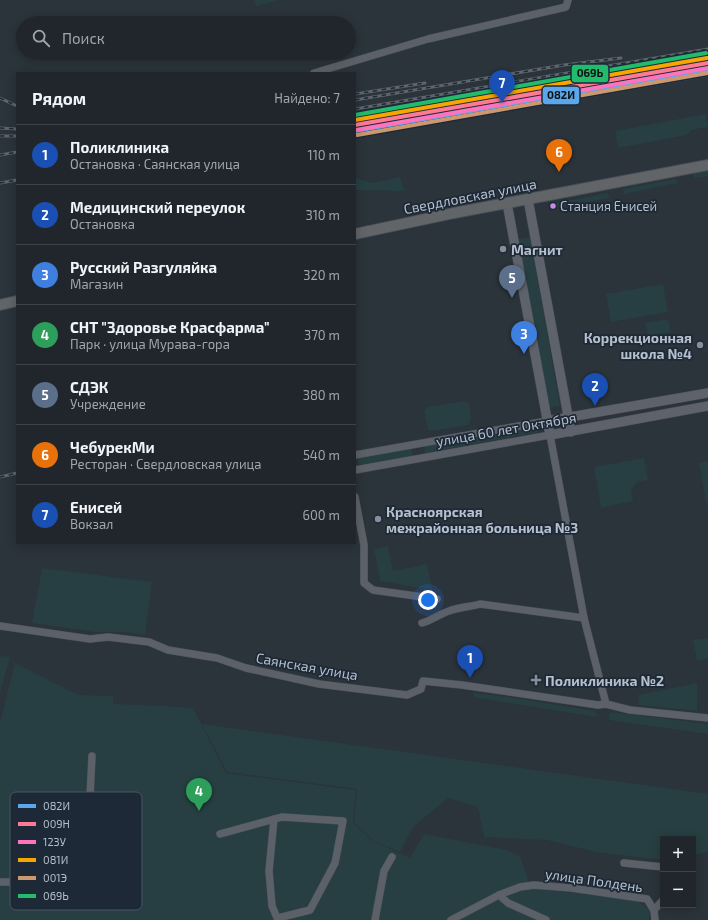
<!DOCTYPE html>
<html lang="ru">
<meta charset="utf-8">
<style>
:root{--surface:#20262c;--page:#282e34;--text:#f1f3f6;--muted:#a2a5a9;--line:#3d4348;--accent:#db2777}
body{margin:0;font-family:"Exo 2",sans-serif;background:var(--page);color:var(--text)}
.controls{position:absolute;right:12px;bottom:12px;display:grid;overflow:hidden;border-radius:0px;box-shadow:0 2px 10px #0003}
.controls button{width:36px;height:36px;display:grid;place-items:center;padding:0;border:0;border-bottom:1px solid var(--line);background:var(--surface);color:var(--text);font:20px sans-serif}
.you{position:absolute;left:428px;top:600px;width:14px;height:14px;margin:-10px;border:3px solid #fff;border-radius:50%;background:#1a73e8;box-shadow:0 0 0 6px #1a73e833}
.badge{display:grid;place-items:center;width:26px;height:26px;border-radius:50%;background:var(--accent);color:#fff;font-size:13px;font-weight:700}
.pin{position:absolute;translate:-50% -33px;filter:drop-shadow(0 1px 2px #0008)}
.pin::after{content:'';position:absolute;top:21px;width:14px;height:12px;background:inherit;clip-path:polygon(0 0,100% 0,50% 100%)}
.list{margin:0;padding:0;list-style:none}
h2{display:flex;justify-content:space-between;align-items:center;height:52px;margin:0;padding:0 16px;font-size:17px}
h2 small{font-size:13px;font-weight:400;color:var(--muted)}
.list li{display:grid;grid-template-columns:26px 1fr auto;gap:12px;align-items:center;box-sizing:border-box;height:60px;padding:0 16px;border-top:1px solid var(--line)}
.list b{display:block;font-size:15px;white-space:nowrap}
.list p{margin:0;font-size:13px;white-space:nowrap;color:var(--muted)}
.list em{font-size:13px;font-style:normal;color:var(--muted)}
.icon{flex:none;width:22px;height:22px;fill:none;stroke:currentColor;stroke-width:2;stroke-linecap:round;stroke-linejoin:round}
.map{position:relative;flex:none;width:708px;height:920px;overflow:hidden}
.search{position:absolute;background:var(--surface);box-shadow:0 2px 10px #0003;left:16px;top:16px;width:340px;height:44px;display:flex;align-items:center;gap:10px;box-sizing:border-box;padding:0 14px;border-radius:22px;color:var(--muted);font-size:15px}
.panel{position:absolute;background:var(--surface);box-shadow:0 2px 10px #0003;left:16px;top:72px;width:340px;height:472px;border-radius:0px}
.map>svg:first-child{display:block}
.green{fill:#273f42}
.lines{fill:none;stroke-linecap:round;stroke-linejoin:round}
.minor-casing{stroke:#4a4f55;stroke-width:8}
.major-casing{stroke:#494f58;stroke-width:10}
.highway-casing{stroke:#484f57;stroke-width:12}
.minor{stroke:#5c6169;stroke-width:7}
.major{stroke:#5e636b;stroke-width:9}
.highway{stroke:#616568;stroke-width:10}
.rail-casing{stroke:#60656c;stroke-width:3}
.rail{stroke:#1d2937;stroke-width:1.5;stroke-dasharray:4.5;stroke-linecap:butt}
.rail-1-casing{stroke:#1d2937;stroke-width:7}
.rail-2-casing{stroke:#1d2937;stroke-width:7}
.rail-3-casing{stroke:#1d2937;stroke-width:7}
.rail-4-casing{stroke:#1d2937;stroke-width:7}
.rail-5-casing{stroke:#1d2937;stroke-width:7}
.rail-6-casing{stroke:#1d2937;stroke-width:7}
.rail-1{stroke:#5aa8eb;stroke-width:4}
.rail-2{stroke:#fe7a93;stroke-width:4}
.rail-3{stroke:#fc73be;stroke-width:4}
.rail-4{stroke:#f7a600;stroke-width:4}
.rail-5{stroke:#cd976f;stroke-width:4}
.rail-6{stroke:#20bc6c;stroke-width:4}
.bus-dot{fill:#ca8be6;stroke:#1d2937;stroke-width:1.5}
.poi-dot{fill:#858e99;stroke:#1d2937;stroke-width:1.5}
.labels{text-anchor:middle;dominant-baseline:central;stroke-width:3.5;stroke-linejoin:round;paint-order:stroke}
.bus-label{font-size:13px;fill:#b6bfcc;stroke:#1d2937;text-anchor:start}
.street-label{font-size:14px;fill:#b6bfcc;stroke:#1d2937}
.poi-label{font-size:14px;font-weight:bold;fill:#b6bfcc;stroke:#1d2937;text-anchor:start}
.key{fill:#1d2937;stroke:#4b5664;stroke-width:1}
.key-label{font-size:11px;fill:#b6bfcc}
.line-badge{stroke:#1d2937;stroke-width:1.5}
.pale-badge-label{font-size:11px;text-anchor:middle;font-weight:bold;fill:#111}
</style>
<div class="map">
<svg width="708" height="920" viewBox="0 0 708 920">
<rect width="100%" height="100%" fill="#2b333b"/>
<g class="green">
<polygon points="254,0 280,0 256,6"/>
<polygon points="706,114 708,127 691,130 687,135 618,148 615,131"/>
<polygon points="708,171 708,176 694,178 693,174"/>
<polygon points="400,177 405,191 355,190 355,178 372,183"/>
<polygon points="676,179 677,183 624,194 623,189"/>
<polygon points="608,193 609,198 557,208 556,203"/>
<polygon points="530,237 560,406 548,408 518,239"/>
<polygon points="663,284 668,312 611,322 606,294"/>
<polygon points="668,319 671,332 648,336 645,323"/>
<polygon points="464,401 469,404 471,420 468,425 432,431 428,430 424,411 427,407"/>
<polygon points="538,425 539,432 425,453 424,446"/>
<polygon points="411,447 413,456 359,465 357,457"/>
<polygon points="644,458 648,480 637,482 631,490 633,501 601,508 594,467"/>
<polygon points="708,461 708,511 699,463"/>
<polygon points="388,546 393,571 427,564 432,590 380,581 374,549"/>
<polygon points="42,568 152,582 145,635 125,632 94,632 32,623"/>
<polygon points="708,638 708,659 697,661 693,640"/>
<polygon points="0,656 10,657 0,694"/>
<polygon points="15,663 78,695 113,696 113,704 165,706 193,708 226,773 356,790 353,823 373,841 410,858 424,834 507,850 520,856 531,888 636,900 650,910 649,920 0,920 0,722"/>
<polygon points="697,683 697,711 639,705 638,695"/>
<polygon points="474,693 508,697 595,711 597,717 473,697"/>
<polygon points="610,712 708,724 708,734 609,720"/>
<polygon points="202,724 708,794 708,852 693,855 693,839 663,839 663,860 596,852 547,840 484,837 478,807 448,798 414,826 400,852 374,841 354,823 357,789 227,772"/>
</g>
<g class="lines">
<defs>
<g id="minor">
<polyline points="314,73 428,39 566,7 568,0"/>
<polyline points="355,455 547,421"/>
<polyline points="355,470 550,435 584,618 606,704"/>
<polyline points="355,497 364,545 364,583 373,590 437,599"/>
<path d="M422 623C432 620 440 614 449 611 459 607 470 607 480 604L584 618"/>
<polyline points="0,626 90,639 108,637 149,642 168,650 217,658 246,668 319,684 407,695 421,689 423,681 462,685 598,705 606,704 630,710 708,718"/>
<polyline points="274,819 269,871 272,906 278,920"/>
<polyline points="220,834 282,817 343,821 335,863 310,910 278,918"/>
<polyline points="624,863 663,867"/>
<polyline points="0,882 14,882 88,890 88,837 92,756"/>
<polyline points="499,895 508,903 546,920"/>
<polyline points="654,910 663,900"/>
<polyline points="375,920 384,871 392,857"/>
<polyline points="451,920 499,895 520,887 534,885 571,888 647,899 654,910 655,920"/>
</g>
<g id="major">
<polyline points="528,199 571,432"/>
<polyline points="507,203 550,435 708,406"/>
<polyline points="547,421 708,393"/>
</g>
<g id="highway">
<polyline points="355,234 454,213 708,165"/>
<polyline points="0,305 17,301"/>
</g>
</defs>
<use href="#minor" class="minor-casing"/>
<use href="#major" class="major-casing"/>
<use href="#highway" class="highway-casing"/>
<use href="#minor" class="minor"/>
<use href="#major" class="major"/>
<use href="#highway" class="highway"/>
<defs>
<g id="rail">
<polyline points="355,94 425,83"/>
<polyline points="0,98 17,106"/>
<polyline points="355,100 564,65 621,58"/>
<polyline points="355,109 708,49"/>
<polyline points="0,128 17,129"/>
<polyline points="0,136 17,136"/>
<polyline points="355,137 708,75"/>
<polyline points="0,155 17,152"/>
<polyline points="0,183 17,180"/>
<polyline points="0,477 17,473"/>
</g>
</defs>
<use href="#rail" class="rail-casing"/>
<use href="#rail" class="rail"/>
<defs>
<polyline id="rail-1" points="355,131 708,70"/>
<polyline id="rail-2" points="355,125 708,63"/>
<polyline id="rail-3" points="356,130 708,68"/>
<polyline id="rail-4" points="355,120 707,58"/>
<polyline id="rail-5" points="357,135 708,73"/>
<polyline id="rail-6" points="355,115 706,53"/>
</defs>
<use href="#rail-1" class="rail-1-casing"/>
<use href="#rail-2" class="rail-2-casing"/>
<use href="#rail-3" class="rail-3-casing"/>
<use href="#rail-4" class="rail-4-casing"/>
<use href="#rail-5" class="rail-5-casing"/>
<use href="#rail-6" class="rail-6-casing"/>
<use href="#rail-1" class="rail-1"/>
<use href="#rail-2" class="rail-2"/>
<use href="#rail-3" class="rail-3"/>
<use href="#rail-4" class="rail-4"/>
<use href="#rail-5" class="rail-5"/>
<use href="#rail-6" class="rail-6"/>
</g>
<circle class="bus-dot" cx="553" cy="206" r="3.5"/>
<g class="poi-dot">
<circle cx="503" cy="249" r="4"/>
<circle cx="700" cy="345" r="4"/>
<circle cx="378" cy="519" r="4"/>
<path d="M534 674h4v4h4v4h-4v4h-4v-4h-4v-4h4z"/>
</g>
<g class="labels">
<g class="bus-label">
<text x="560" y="206">Станция Енисей</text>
</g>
<g class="street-label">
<text transform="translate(470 196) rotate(-11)">Свердловская улица</text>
<text transform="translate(506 429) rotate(-10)">улица 60 лет Октября</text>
<text transform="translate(307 666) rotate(10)">Саянская улица</text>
<text transform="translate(594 880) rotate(8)">улица Полдень</text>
</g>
<g class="poi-label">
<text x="511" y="249">Магнит</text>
<text x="692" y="337" text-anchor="end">Коррекционная<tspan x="692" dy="16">школа №4</tspan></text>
<text x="386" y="511">Красноярская<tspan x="386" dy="16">межрайонная больница №3</tspan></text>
<text x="545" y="680">Поликлиника №2</text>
</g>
</g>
<rect x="10" y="792" width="132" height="118" rx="6" class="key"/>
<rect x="18" y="804" width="18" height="4" fill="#5aa8eb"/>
<rect x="18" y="822" width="18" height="4" fill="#fe7a93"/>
<rect x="18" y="840" width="18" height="4" fill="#fc73be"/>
<rect x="18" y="858" width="18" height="4" fill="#f7a600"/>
<rect x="18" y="876" width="18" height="4" fill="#cd976f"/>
<rect x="18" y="894" width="18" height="4" fill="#20bc6c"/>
<g class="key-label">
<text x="43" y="810">082И</text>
<text x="43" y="828">009Н</text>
<text x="43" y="846">123У</text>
<text x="43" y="864">081И</text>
<text x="43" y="882">001Э</text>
<text x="43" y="900">069Ь</text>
</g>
<g class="line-badge">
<rect x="571" y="64" width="38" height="19" rx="4" fill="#20bc6c"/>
<rect x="542" y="86" width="38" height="19" rx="4" fill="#5aa8eb"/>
</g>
<g class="pale-badge-label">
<text x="590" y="77">069Ь</text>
<text x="561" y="99">082И</text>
</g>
</svg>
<div class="controls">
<button>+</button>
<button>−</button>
</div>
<div class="you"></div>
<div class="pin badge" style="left:470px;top:678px;background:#1a4fb4">1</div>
<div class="pin badge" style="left:595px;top:406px;background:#1a4fb4">2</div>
<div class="pin badge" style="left:524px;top:354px;background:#3f7fe0">3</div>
<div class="pin badge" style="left:199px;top:811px;background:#2e9e5b">4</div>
<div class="pin badge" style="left:512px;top:298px;background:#5c6f8a">5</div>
<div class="pin badge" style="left:559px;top:172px;background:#e8710a">6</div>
<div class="pin badge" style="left:502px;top:103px;background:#1a4fb4">7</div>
<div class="search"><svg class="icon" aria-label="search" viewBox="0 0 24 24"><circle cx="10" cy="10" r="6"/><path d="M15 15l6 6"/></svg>Поиск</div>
<section class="panel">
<h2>Рядом<small>Найдено: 7</small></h2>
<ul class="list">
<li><span class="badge" style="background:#1a4fb4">1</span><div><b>Поликлиника</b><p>Остановка · Саянская улица</p></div><em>110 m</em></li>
<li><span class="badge" style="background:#1a4fb4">2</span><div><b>Медицинский переулок</b><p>Остановка</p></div><em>310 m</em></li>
<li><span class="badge" style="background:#3f7fe0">3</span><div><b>Русский Разгуляйка</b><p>Магазин</p></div><em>320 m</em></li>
<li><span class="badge" style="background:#2e9e5b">4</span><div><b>СНТ &quot;Здоровье Красфарма&quot;</b><p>Парк · улица Мурава-гора</p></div><em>370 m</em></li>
<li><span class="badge" style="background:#5c6f8a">5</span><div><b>СДЭК</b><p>Учреждение</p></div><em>380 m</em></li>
<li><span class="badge" style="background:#e8710a">6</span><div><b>ЧебурекМи</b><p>Ресторан · Свердловская улица</p></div><em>540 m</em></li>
<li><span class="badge" style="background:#1a4fb4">7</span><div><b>Енисей</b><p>Вокзал</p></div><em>600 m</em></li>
</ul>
</section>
</div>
